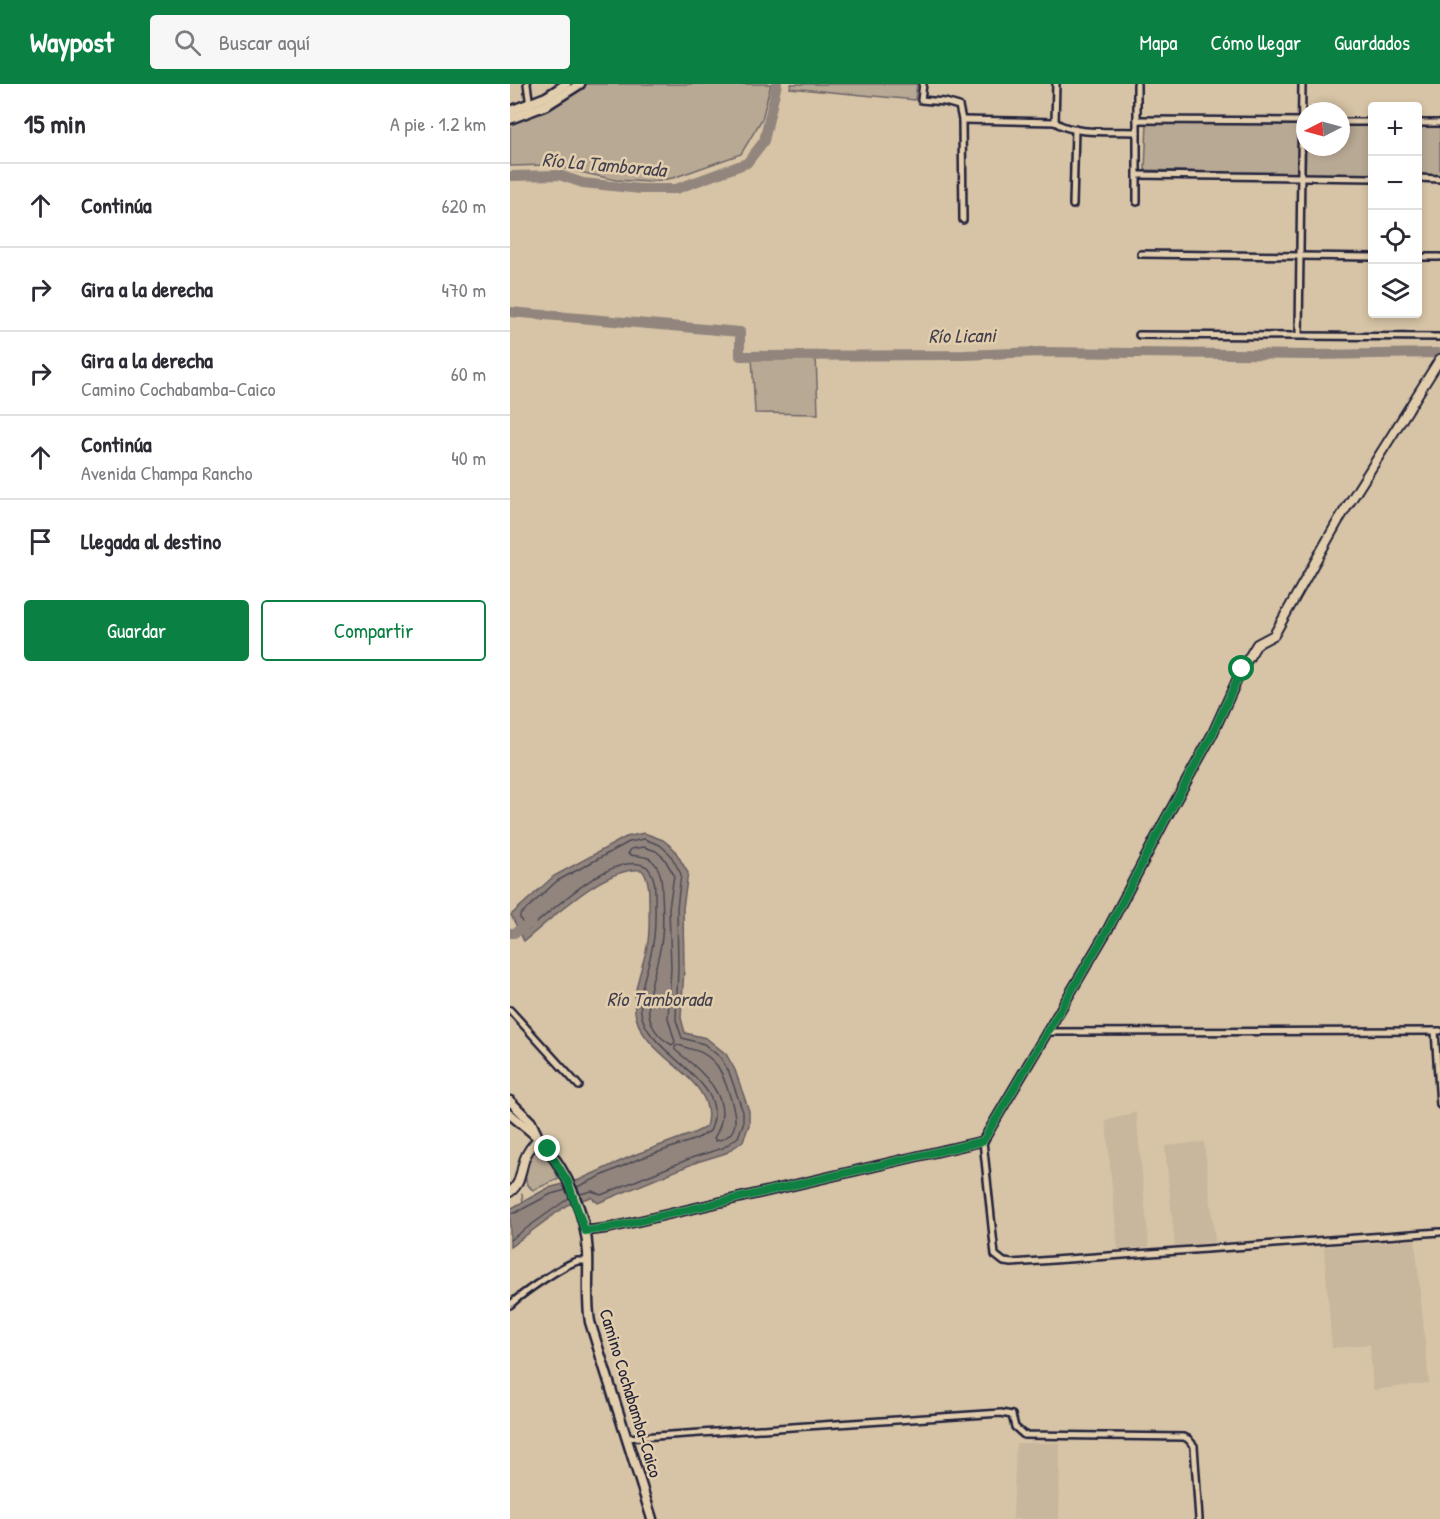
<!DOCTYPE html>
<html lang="es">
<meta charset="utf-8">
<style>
:root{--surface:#fff;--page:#f7f7f7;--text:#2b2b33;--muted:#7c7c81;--line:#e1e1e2;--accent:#0b8043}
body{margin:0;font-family:"Patrick Hand",sans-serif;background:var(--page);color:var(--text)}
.controls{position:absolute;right:18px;top:18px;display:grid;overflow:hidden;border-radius:6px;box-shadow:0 3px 9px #0003}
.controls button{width:54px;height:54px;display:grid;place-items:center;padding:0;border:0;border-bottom:2px solid var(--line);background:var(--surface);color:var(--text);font:30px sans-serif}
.compass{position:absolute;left:786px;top:18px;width:54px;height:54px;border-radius:50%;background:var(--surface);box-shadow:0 3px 9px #0003;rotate:264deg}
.stop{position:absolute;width:18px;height:18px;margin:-14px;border:4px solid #0b8043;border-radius:50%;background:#fff}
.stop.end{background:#0b8043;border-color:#fff;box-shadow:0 2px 6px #0008}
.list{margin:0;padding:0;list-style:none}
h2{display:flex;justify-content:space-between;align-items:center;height:78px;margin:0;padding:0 24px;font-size:26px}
h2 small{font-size:20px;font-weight:400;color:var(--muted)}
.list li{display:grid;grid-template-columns:39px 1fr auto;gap:18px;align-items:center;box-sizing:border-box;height:84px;padding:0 24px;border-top:2px solid var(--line)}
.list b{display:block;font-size:22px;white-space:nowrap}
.list p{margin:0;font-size:20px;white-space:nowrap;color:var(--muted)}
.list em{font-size:20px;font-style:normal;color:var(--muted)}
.actions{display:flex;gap:12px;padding:18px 24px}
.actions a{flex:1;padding:14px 0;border:2px solid var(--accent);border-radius:6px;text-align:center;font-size:21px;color:var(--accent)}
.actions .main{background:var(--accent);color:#fff}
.icon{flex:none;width:33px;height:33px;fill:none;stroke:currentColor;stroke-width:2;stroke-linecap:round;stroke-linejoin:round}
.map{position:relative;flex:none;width:930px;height:1435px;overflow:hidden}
header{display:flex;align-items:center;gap:36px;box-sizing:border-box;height:84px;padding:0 30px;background:var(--accent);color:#fff}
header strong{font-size:28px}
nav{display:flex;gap:33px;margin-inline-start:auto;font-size:21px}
.search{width:420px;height:54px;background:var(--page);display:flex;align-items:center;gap:15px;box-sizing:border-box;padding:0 21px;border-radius:6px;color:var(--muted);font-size:22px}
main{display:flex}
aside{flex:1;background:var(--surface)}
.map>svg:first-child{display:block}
.built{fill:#c8b69d}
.green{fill:#b8a994;stroke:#6d6668;stroke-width:1.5}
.water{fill:#91857d;stroke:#655d63;stroke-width:1.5}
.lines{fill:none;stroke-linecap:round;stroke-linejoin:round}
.shore{stroke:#4e4a55;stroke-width:1.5}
.stream{stroke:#655d63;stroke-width:1.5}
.river{stroke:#91857d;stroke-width:10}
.street-casing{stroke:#22223b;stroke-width:10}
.secondary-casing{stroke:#22223b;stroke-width:12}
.primary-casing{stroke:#22223b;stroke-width:13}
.street{stroke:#e2cead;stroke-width:5}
.secondary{stroke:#e2cead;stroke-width:8}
.primary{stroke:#e2cead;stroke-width:8}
.route{stroke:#0b8043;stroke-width:8}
.labels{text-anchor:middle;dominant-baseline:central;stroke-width:5;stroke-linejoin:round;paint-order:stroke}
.street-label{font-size:18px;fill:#22223b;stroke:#e2cead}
.water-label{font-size:20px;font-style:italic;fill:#43404f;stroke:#e2cead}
</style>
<header>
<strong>Waypost</strong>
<div class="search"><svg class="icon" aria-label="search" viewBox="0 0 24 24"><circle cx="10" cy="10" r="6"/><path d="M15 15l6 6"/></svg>Buscar aquí</div>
<nav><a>Mapa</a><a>Cómo llegar</a><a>Guardados</a></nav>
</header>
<main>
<aside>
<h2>15 min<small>A pie · 1.2 km</small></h2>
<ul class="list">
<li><svg class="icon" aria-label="ahead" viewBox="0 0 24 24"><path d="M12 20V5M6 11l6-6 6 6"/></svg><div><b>Continúa</b></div><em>620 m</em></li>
<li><svg class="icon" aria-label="right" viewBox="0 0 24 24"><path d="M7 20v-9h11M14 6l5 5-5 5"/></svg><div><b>Gira a la derecha</b></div><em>470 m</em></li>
<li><svg class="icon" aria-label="right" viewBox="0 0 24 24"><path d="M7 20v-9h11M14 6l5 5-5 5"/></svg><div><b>Gira a la derecha</b><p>Camino Cochabamba-Caico</p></div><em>60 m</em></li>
<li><svg class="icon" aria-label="ahead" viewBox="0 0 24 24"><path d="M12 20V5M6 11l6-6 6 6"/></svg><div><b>Continúa</b><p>Avenida Champa Rancho</p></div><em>40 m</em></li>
<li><svg class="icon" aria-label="arrive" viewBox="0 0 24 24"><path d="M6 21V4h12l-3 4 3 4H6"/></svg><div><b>Llegada al destino</b></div></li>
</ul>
<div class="actions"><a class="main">Guardar</a><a>Compartir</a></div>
</aside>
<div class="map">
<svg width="930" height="1435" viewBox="0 0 930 1435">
<rect width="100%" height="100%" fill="#d7c4a6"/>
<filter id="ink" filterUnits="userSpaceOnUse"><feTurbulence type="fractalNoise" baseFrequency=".0167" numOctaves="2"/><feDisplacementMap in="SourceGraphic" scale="12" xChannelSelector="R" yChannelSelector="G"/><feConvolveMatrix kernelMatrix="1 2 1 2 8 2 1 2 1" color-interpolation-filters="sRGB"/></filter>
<g filter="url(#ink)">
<g class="built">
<polygon points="626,1028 639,1163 608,1166 596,1037"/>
<polygon points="694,1058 705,1158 665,1162 655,1062"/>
<polygon points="905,1156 919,1299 863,1306 860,1260 822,1264 814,1163"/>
<polygon points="506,1359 550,1359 549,1435 503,1435"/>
</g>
<g class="green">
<polygon points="75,0 261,0 252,35 231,70 163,94 139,98 106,96 38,81 0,82 0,38 40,23"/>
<polygon points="281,0 407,0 405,16 280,4"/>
<polygon points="637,39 789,41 789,91 635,86"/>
<polygon points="831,42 862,42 862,92 795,92 796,63 831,63"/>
<rect x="908" y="43" width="22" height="50"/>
<polygon points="306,271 308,330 245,329 242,272"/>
<path d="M26 1062 37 1073 49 1095 23 1106C9 1096 16 1072 26 1062Z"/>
</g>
<path class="water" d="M134 749 153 756 164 765 178 789 173 824 174 885 171 934 175 949 196 954 216 970 225 986 239 1027V1041L233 1057 216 1069 187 1078 88 1119 81 1113 57 1121 0 1163V1125L38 1104 69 1096 124 1071 184 1049 196 1043C210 994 137 977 126 933 120 908 134 883 138 857 140 844 139 830 139 816 139 805 139 795 132 786 94 782 43 834 14 857L1 831 44 792 116 753Z"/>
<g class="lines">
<g class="shore">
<path d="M134 763 146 767 154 774 164 791 159 824 161 884 158 934 165 958 162 961C120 938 146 894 151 860 154 843 153 826 152 809 152 796 151 783 140 775 133 771 124 773 118 770L121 765Z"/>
<path d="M169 961C183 967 191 965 203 977 211 984 214 996 218 1006 224 1025 235 1051 206 1057L204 1054C228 1016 193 988 165 966V962Z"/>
<path d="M67 1103 126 1076 186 1055 200 1047C223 999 147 975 133 936 124 911 140 884 143 859 146 844 145 828 145 813 145 801 145 792 137 783 105 764 42 827 18 846L15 845 10 834V831L47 797 119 758 134 755 150 761 160 770 171 790 167 824 168 884 166 936 172 954 194 960 211 974 219 988 233 1028V1040L228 1053 213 1064 184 1073 91 1111 82 1107 70 1110"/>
<polyline points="0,1129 5,1129 41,1110 56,1106"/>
<polyline points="0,1156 59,1114"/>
</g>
<polyline class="stream" points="12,1110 13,1118"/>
<g class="river">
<polyline points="0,92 49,91 73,99 131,105 166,105 237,79 254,57 267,0"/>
<polyline points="0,228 230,248 230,272 454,271 530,268 804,271 928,269"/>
<polyline points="0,849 4,849 21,839"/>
</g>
<defs>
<g id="street">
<polyline points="17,0 20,22"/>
<polyline points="413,0 411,16 435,18 449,22 452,36 453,136"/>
<path d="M452 36 545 38C562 51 605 47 627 48"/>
<polyline points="627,36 793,37"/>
<polyline points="545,38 546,0"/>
<polyline points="831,38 862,38"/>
<polyline points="908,39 930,39"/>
<polyline points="627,91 862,94"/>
<polyline points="908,94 930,95"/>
<polyline points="627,118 627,0"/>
<polyline points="563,121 565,45"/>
<polyline points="631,170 862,173"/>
<polyline points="908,173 930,173"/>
<polyline points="629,251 930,253"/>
<polyline points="789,251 792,0"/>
<polyline points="0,926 69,1002"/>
<polyline points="925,947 930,1021"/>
<polyline points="536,948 930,947"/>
<polyline points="473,1057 485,1171 494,1178 502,1179 930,1148"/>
<path d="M0 1221C11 1210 54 1180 68 1177 72 1177 75 1177 78 1177"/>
<polyline points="116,1354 491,1329 502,1331 505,1343 514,1351 674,1353 678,1355 684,1362 689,1435"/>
</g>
<g id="secondary">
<path d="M0 1108C12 1099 10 1087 15 1074 18 1066 23 1060 29 1054"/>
<polyline points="75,1147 99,1144 473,1057 598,845 654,738 702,651 732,585 747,560 764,551 828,437 930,275"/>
</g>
<g id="primary">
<polyline points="0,27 36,13 56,0"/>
<polyline points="0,35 37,21 70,0"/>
<polyline points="0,1017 21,1038 27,1051"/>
<path d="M0 1030C10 1039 22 1047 31 1057 57 1086 76 1130 78 1169 79 1192 76 1215 80 1238L142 1435"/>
</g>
</defs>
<use href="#street" class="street-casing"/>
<use href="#secondary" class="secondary-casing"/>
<use href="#primary" class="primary-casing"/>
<use href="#street" class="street"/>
<use href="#secondary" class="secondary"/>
<use href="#primary" class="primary"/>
</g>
</g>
<g class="lines" filter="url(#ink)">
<polyline class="route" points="38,1065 58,1098 75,1147 99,1144 473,1057 598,845 654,738 702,651 732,585"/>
</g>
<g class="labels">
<g class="street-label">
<text transform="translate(121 1309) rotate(73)">Camino Cochabamba-Caico</text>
</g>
<g class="water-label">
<text transform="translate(94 80) rotate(5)">Río La Tamborada</text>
<text transform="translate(452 251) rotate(-1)">Río Licani</text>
<text x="149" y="914">Río Tamborada</text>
</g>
</g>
</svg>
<div class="controls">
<button>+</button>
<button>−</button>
<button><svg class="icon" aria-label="locate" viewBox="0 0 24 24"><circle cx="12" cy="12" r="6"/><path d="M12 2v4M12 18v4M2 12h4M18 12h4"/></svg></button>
<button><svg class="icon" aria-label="layers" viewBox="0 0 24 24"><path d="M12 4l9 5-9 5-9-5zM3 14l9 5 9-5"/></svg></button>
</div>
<svg class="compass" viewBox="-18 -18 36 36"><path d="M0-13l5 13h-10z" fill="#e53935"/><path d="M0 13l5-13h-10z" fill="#7c7c81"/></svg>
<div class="stop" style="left:732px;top:585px"></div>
<div class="stop end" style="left:38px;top:1065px"></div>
</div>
</main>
